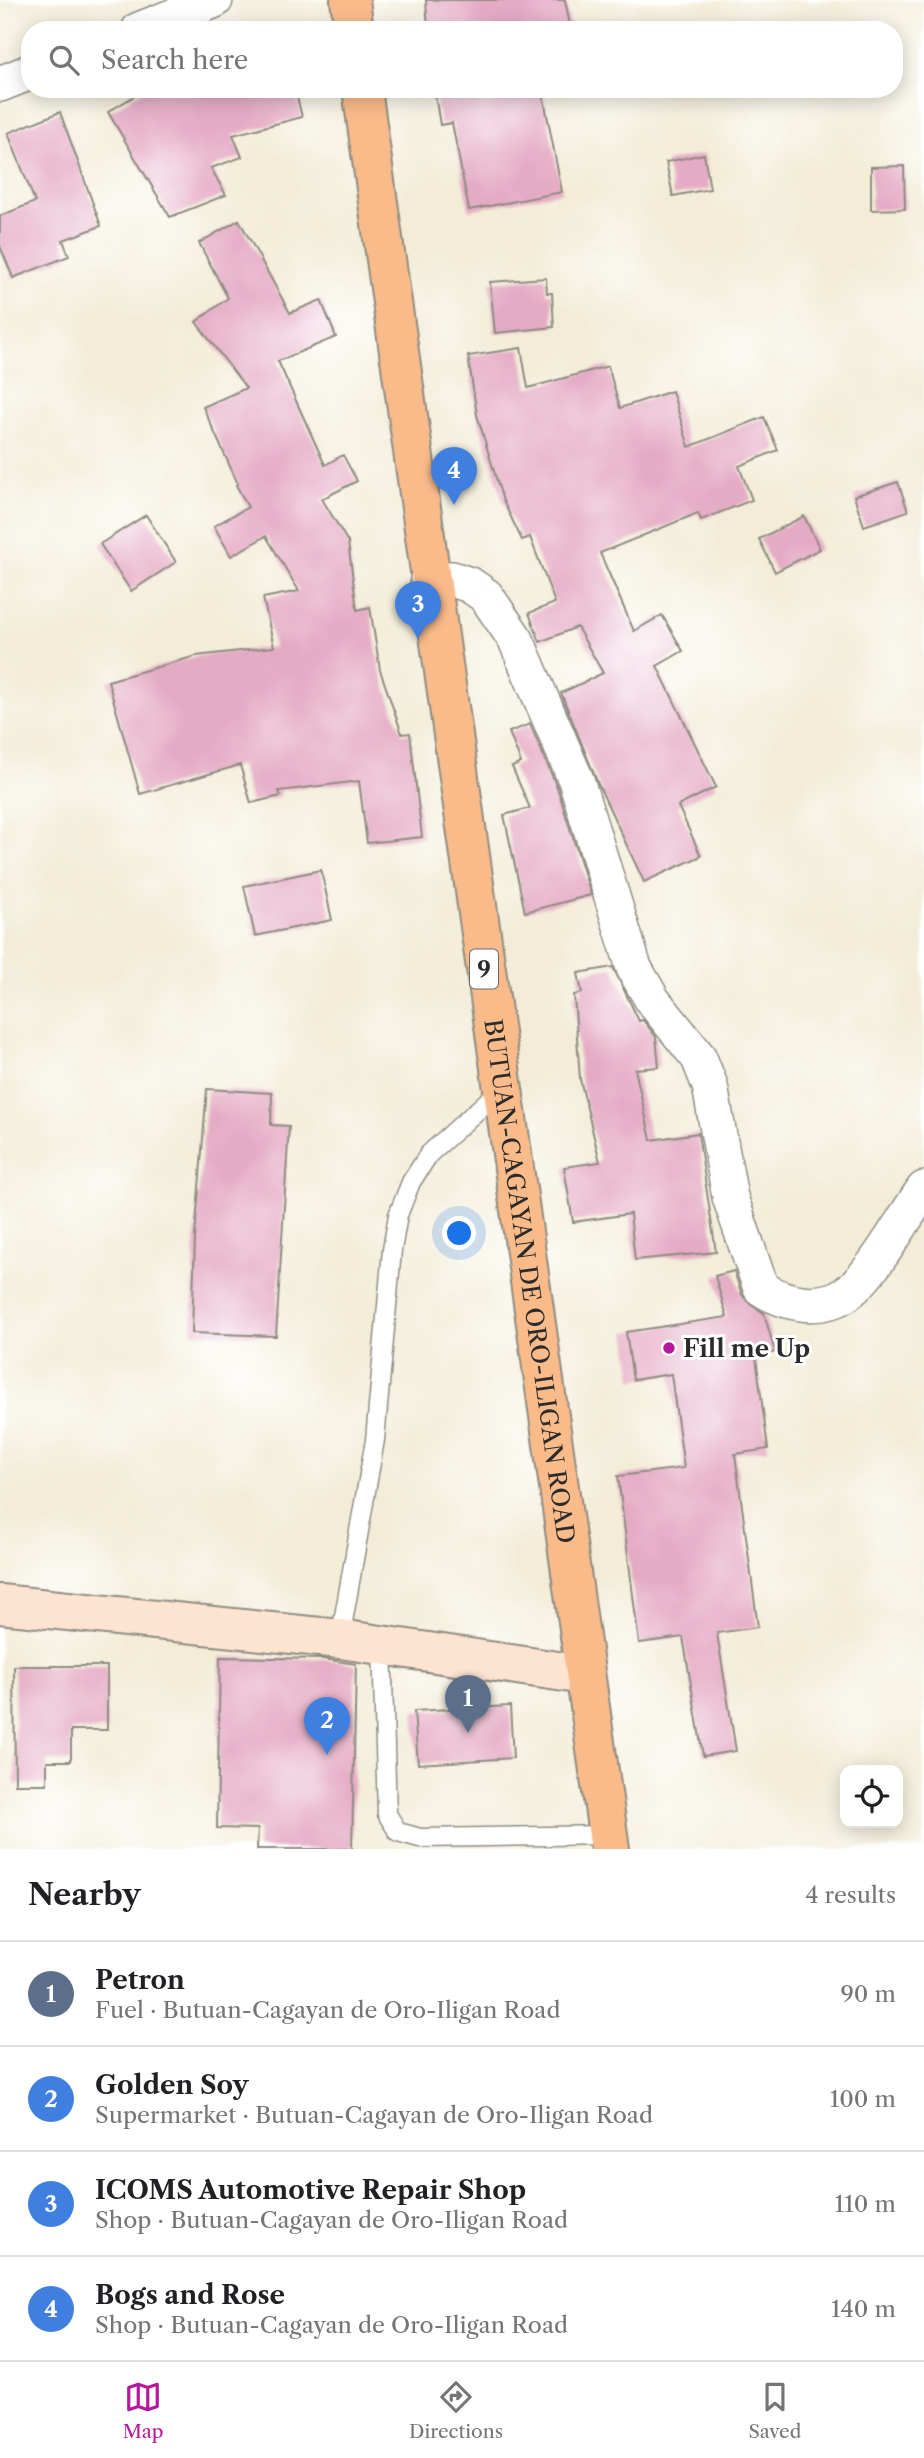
<!DOCTYPE html>
<meta charset="utf-8">
<style>
:root{--surface:#fff;--page:#f6f6f6;--text:#202124;--muted:#757577;--line:#e0e0e0;--accent:#b5179e}
body{margin:0;font-family:"Libre Caslon Text",serif;background:var(--page);color:var(--text)}
.controls{position:absolute;right:21px;bottom:21px;display:grid;overflow:hidden;border-radius:14px;box-shadow:0 4px 18px #0003}
.controls button{width:63px;height:63px;display:grid;place-items:center;padding:0;border:0;border-bottom:2px solid var(--line);background:var(--surface);color:var(--text);font:35px sans-serif}
.you{position:absolute;left:460px;top:1234px;width:24px;height:24px;margin:-18px;border:5px solid #fff;border-radius:50%;background:#1a73e8;box-shadow:0 0 0 10px #1a73e833}
.badge{display:grid;place-items:center;width:46px;height:46px;border-radius:50%;background:var(--accent);color:#fff;font-size:23px;font-weight:700}
.pin{position:absolute;translate:-50% -58px;filter:drop-shadow(0 2px 4px #0008)}
.pin::after{content:'';position:absolute;top:37px;width:24px;height:21px;background:inherit;clip-path:polygon(0 0,100% 0,50% 100%)}
.list{margin:0;padding:0;list-style:none}
h2{display:flex;justify-content:space-between;align-items:center;height:91px;margin:0;padding:0 28px;font-size:30px}
h2 small{font-size:23px;font-weight:400;color:var(--muted)}
.list li{display:grid;grid-template-columns:46px 1fr auto;gap:21px;align-items:center;box-sizing:border-box;height:105px;padding:0 28px;border-top:2px solid var(--line)}
.list b{display:block;font-size:26px;white-space:nowrap}
.list p{margin:0;font-size:23px;white-space:nowrap;color:var(--muted)}
.list em{font-size:23px;font-style:normal;color:var(--muted)}
.icon{flex:none;width:38px;height:38px;fill:none;stroke:currentColor;stroke-width:2;stroke-linecap:round;stroke-linejoin:round}
.map{position:relative;flex:none;width:924px;height:1849px;overflow:hidden}
.search{position:absolute;background:var(--surface);box-shadow:0 4px 18px #0003;left:21px;right:21px;top:21px;height:77px;display:flex;align-items:center;gap:18px;box-sizing:border-box;padding:0 24px;border-radius:28px;color:var(--muted);font-size:26px}
.sheet{height:511px;background:var(--surface)}
nav{display:flex;justify-content:space-around;align-items:center;box-sizing:border-box;height:98px;border-top:2px solid var(--line);background:var(--surface);font-size:19px;color:var(--muted)}
nav a{display:grid;justify-items:center;gap:4px}
nav .on{color:var(--accent)}
.map>svg:first-child{display:block}
.building{fill:#e5abc5}
.lines{fill:none;stroke-linecap:round;stroke-linejoin:round}
.lane-casing{stroke:#8f8c82;stroke-width:21}
.street-casing{stroke:#8f8c82;stroke-width:38}
.secondary-casing{stroke:#8f8c82;stroke-width:42}
.highway-casing{stroke:#8f8c82;stroke-width:42}
.lane{stroke:#fff;stroke-width:18}
.street{stroke:#fff;stroke-width:35}
.secondary{stroke:#fde4d1;stroke-width:38}
.highway{stroke:#fabb8b;stroke-width:38}
.poi-dot{fill:#b5179e;stroke:#fff;stroke-width:2.5}
.labels{text-anchor:middle;dominant-baseline:central;stroke-width:6;stroke-linejoin:round;paint-order:stroke}
.shield{fill:#fff;stroke:#6b6b6b;stroke-width:2}
.shield-label{font-size:23px;font-weight:bold;fill:#2b2b2b}
.street-label{font-size:24px;fill:#2b2b2b;stroke:#fff}
.poi-label{font-size:24px;font-weight:bold;fill:#2b2b2b;stroke:#fff;text-anchor:start}
</style>
<div class="map">
<svg width="924" height="1849" viewBox="0 0 924 1849">
<rect width="100%" height="100%" fill="#fff"/>
<filter id="ink" filterUnits="userSpaceOnUse"><feTurbulence type="fractalNoise" baseFrequency=".0143" numOctaves="2"/><feDisplacementMap in="SourceGraphic" scale="14" xChannelSelector="R" yChannelSelector="G"/><feConvolveMatrix kernelMatrix="1 2 1 2 8 2 1 2 1" color-interpolation-filters="sRGB"/></filter>
<filter id="wash" filterUnits="userSpaceOnUse"><feTurbulence type="fractalNoise" baseFrequency=".00686" numOctaves="4" result="noise"/><feDisplacementMap in="SourceGraphic" scale="28" xChannelSelector="R" yChannelSelector="G"/><feGaussianBlur stdDeviation="1.57" result="paint"/><feColorMatrix in="noise" values="0 0 0 0 0 0 0 0 0 0 0 0 0 0 0 0 0 1.4 0 .05"/><feComposite in="paint" operator="in"/></filter>
<g filter="url(#wash)">
<rect width="100%" height="100%" fill="#f3edd8"/>
<g id="blocks">
<g class="building">
<polygon points="426,0 565,0 571,30 428,30"/>
<polygon points="146,89 295,89 302,117 233,135 242,157 211,168 226,195 170,217 108,112"/>
<polygon points="434,89 542,89 562,192 469,210 452,123 440,125"/>
<polygon points="60,112 101,226 63,240 69,256 13,278 0,246 0,216 35,202 8,133"/>
<polygon points="704,154 710,189 673,196 666,162"/>
<polygon points="904,166 905,209 871,210 871,167"/>
<polygon points="239,220 290,313 321,300 336,337 278,361 325,465 343,455 357,481 322,499 348,542 357,610 370,607 380,670 402,734 410,733 422,837 367,843 359,781 279,791 281,796 251,803 240,765 140,794 108,681 196,656 274,647 263,598 299,591 266,536 231,556 214,526 248,507 236,485 238,484 203,407 246,388 196,322 228,298 199,243"/>
<polygon points="546,278 547,293 552,293 554,327 495,333 490,282"/>
<polygon points="521,348 528,388 608,366 620,408 672,391 689,447 764,417 778,450 739,466 752,500 701,520 698,513 600,553 634,631 662,615 683,651 657,666 716,787 678,806 701,856 644,882 598,784 561,693 603,673 577,627 540,642 529,613 555,603 530,537 522,540 503,501 477,415 468,356"/>
<polygon points="898,482 908,511 864,526 854,496"/>
<polygon points="146,515 176,562 131,591 100,544"/>
<polygon points="804,516 820,549 775,572 759,539"/>
<polygon points="530,724 557,787 591,895 525,912 504,815 530,808 512,767 521,763 509,732"/>
<polygon points="321,870 332,920 255,936 244,886"/>
<polygon points="613,967 639,1021 643,1020 656,1037 659,1067 635,1069 651,1140 698,1133 716,1252 635,1260 630,1214 573,1222 564,1167 600,1162 580,1079 574,995 582,993 578,973"/>
<polygon points="207,1089 272,1093 271,1125 289,1126 276,1336 192,1333 195,1237"/>
<polygon points="734,1271 742,1295 751,1305 764,1313 775,1352 756,1357 768,1449 735,1454 758,1627 717,1633 736,1751 703,1756 683,1637 639,1643 618,1476 684,1468 671,1374 633,1380 626,1332 727,1317 715,1276"/>
<polygon points="220,1657 323,1659 356,1664 352,1849 257,1849 258,1829 217,1828"/>
<polygon points="14,1666 107,1666 107,1730 71,1730 71,1761 47,1761 47,1784 15,1784"/>
<polygon points="510,1706 513,1758 418,1764 414,1711"/>
</g>
</g>
</g>
<g filter="url(#ink)">
<use href="#blocks" fill-opacity="0" stroke="#8f8c82" stroke-width="2"/>
<g class="lines">
<defs>
<g id="lane">
<polyline points="340,1639 375,1440 392,1250 398,1215 411,1182 429,1154 501,1089"/>
<polyline points="382,1645 387,1814 398,1832 420,1838 608,1835"/>
</g>
<g id="street">
<polyline points="139,30 215,0"/>
<polyline points="0,84 30,72"/>
<path d="M428 578 452 579 470 585 486 596 516 640 576 780 634 968 653 1001 699 1058 710 1086 730 1197 761 1288C785 1304 821 1311 847 1293 872 1276 905 1216 924 1189"/>
</g>
<polyline id="secondary" points="0,1604 340,1639 585,1675"/>
<g id="highway">
<polyline points="350,0 354,30"/>
<path id="s1" d="M362 89 610 1849"/>
</g>
</defs>
<use href="#lane" class="lane-casing"/>
<use href="#street" class="street-casing"/>
<use href="#secondary" class="secondary-casing"/>
<use href="#highway" class="highway-casing"/>
<use href="#lane" class="lane"/>
<use href="#street" class="street"/>
<use href="#secondary" class="secondary"/>
<use href="#highway" class="highway"/>
</g>
</g>
<circle class="poi-dot" cx="669" cy="1348" r="7"/>
<g class="labels">
<rect class="shield" x="470" y="949.5" width="28" height="39" rx="5"/>
<g class="shield-label">
<text x="484" y="969">9</text>
</g>
<g class="street-label">
<text stroke="none"><textPath href="#s1" startOffset="1204">BUTUAN-CAGAYAN DE ORO-ILIGAN ROAD</textPath></text>
</g>
<g class="poi-label">
<text x="683" y="1348">Fill me Up</text>
</g>
</g>
</svg>
<div class="controls">
<button><svg class="icon" aria-label="locate" viewBox="0 0 24 24"><circle cx="12" cy="12" r="6"/><path d="M12 2v4M12 18v4M2 12h4M18 12h4"/></svg></button>
</div>
<div class="you"></div>
<div class="pin badge" style="left:468px;top:1733px;background:#5c6f8a">1</div>
<div class="pin badge" style="left:327px;top:1755px;background:#3f7fe0">2</div>
<div class="pin badge" style="left:418px;top:639px;background:#3f7fe0">3</div>
<div class="pin badge" style="left:454px;top:505px;background:#3f7fe0">4</div>
<div class="search"><svg class="icon" aria-label="search" viewBox="0 0 24 24"><circle cx="10" cy="10" r="6"/><path d="M15 15l6 6"/></svg>Search here</div>
</div>
<section class="sheet">
<h2>Nearby<small>4 results</small></h2>
<ul class="list">
<li><span class="badge" style="background:#5c6f8a">1</span><div><b>Petron</b><p>Fuel · Butuan-Cagayan de Oro-Iligan Road</p></div><em>90 m</em></li>
<li><span class="badge" style="background:#3f7fe0">2</span><div><b>Golden Soy</b><p>Supermarket · Butuan-Cagayan de Oro-Iligan Road</p></div><em>100 m</em></li>
<li><span class="badge" style="background:#3f7fe0">3</span><div><b>ICOMS Automotive Repair Shop</b><p>Shop · Butuan-Cagayan de Oro-Iligan Road</p></div><em>110 m</em></li>
<li><span class="badge" style="background:#3f7fe0">4</span><div><b>Bogs and Rose</b><p>Shop · Butuan-Cagayan de Oro-Iligan Road</p></div><em>140 m</em></li>
</ul>
</section>
<nav>
<a class="on"><svg class="icon" aria-label="map" viewBox="0 0 24 24"><path d="M3 6l6-2 6 2 6-2v14l-6 2-6-2-6 2zM9 4v14M15 6v14"/></svg>Map</a>
<a><svg class="icon" aria-label="directions" viewBox="0 0 24 24"><path d="M12 3l9 9-9 9-9-9zM9 14v-3h6M13 9l2 2-2 2"/></svg>Directions</a>
<a><svg class="icon" aria-label="saved" viewBox="0 0 24 24"><path d="M7 4h10v16l-5-4-5 4z"/></svg>Saved</a>
</nav>
